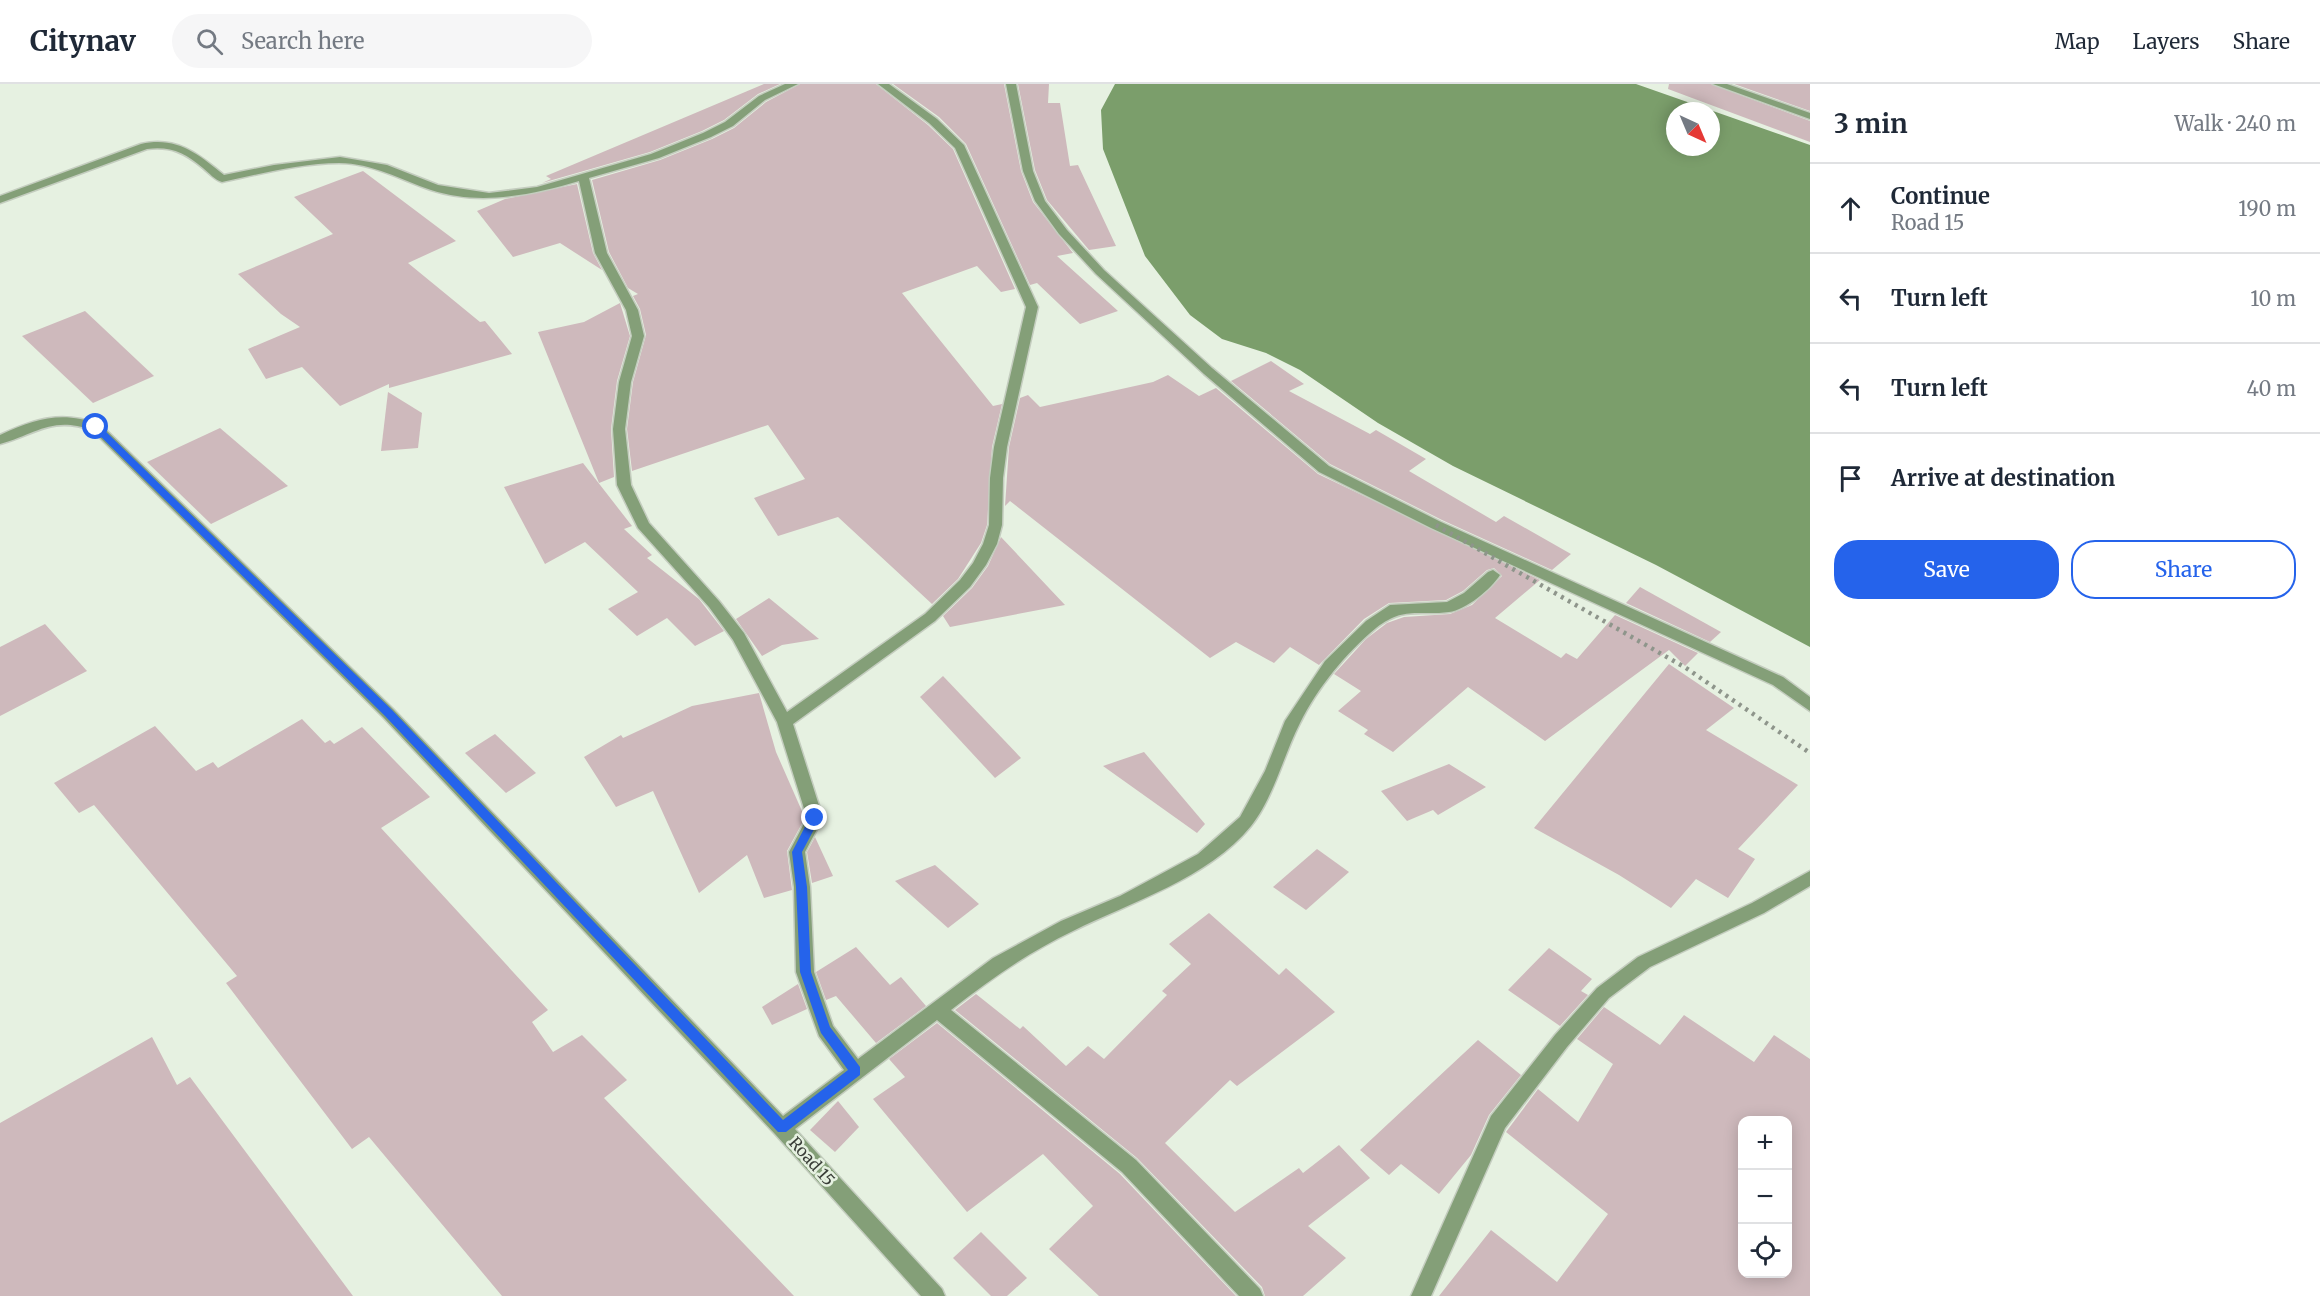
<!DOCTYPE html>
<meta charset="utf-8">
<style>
:root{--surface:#fff;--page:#f6f6f7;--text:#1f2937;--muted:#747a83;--line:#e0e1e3;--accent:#2563eb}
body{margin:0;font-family:Merriweather,serif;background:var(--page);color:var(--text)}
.controls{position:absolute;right:18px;bottom:18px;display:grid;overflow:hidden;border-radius:12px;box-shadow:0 3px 15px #0003}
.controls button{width:54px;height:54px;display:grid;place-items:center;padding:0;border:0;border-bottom:2px solid var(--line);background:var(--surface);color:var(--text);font:30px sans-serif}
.compass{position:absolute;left:1666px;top:18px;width:54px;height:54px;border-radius:50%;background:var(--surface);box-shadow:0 3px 15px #0003;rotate:136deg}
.stop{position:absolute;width:18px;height:18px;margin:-14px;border:4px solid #2563eb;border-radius:50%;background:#fff}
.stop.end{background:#2563eb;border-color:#fff;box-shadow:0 2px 6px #0008}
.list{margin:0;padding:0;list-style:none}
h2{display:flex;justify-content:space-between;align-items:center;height:78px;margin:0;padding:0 24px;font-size:26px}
h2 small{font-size:20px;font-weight:400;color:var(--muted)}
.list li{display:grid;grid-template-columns:39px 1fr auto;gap:18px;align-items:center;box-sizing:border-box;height:90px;padding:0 24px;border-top:2px solid var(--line)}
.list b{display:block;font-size:22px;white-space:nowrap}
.list p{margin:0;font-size:20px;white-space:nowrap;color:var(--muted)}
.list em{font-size:20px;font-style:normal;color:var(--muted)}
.actions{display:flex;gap:12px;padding:18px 24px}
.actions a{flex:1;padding:14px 0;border:2px solid var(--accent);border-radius:24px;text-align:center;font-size:21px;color:var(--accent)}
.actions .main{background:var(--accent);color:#fff}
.icon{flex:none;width:33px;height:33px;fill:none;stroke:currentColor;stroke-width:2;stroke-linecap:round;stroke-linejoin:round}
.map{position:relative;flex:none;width:1810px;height:1212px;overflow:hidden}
header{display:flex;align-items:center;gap:36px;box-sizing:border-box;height:84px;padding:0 30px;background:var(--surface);border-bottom:2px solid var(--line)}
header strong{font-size:28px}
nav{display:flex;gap:33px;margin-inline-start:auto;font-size:21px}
.search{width:420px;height:54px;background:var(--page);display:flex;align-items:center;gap:15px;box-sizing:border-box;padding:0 21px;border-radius:33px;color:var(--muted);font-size:22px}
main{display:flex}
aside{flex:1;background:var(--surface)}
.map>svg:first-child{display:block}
.water{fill:#7b9e6b;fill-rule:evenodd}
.building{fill:#ceb9bc;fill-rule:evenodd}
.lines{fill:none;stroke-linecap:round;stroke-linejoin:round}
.minor-casing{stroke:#c4cdbf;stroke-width:3}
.minor{fill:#849f78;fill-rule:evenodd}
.rail{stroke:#8e958b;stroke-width:4.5;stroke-dasharray:3 5;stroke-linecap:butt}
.route{fill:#2563eb}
.labels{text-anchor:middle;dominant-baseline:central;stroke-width:5;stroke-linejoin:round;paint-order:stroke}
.street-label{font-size:16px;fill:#3a3e38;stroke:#e6f1e1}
</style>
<header>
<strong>Citynav</strong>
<div class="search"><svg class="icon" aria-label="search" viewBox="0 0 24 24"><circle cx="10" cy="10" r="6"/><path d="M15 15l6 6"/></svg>Search here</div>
<nav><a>Map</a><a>Layers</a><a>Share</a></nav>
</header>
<main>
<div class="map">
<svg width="1810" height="1212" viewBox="0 0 1810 1212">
<rect width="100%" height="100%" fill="#e6f1e1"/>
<path class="water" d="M1115 0H1636L1810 61V563L1656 481 1453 382 1378 339 1300 286 1266 269 1222 255 1190 231 1145 172 1103 65 1101 26ZM1675 27H1711V63H1675Z"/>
<g class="building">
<polygon points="764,0 780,0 758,10 724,36 702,47 650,68 542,99 551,95 546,92"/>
<polygon points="800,0 876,0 928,41 953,65 1015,205 1001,208 977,182 902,209 993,322 1002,320 992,363 987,441 981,459 958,495 932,520 838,433 778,452 754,414 805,395 768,341 632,387 627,345 633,298 646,251 640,225 633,212 638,210 628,204 609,168 592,96 660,76 712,55 734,44 766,18"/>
<polygon points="893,0 1004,0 1021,87 1033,118 1073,169 1057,172 1118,227 1080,240 1037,199 1030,201 966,60 939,33"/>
<polygon points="1018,0 1049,0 1048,19 1060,19 1070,82 1078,81 1116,162 1089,166 1047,116 1035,86"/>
<polygon points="1669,0 1711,0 1810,37 1810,58 1668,5"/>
<polygon points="1734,0 1810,0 1810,27"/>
<polygon points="363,87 456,157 408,179 480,238 485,237 512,270 389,304 389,300 340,322 302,283 266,295 248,265 300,243 281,230 238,190 333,150 294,113"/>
<polygon points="577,100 593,169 602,186 560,159 513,173 477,127 505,115"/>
<polygon points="620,219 630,252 617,297 611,345 614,393 599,399 538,248 584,238"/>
<polygon points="85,227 154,292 93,319 22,252"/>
<polygon points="1271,277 1304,300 1289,307 1370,350 1376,346 1426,375 1409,387 1496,438 1504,432 1571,470 1552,486 1442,436 1330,380 1231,297"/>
<polygon points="1168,291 1199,312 1216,304 1318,390 1540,496 1495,534 1561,574 1566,569 1577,575 1615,531 1698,569 1685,582 1669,566 1545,657 1468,603 1393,668 1364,650 1368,646 1338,627 1361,607 1334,590 1366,555 1387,539 1404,533 1450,530 1472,521 1502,492 1494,484 1487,486 1463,507 1446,516 1389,519 1364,535 1319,581 1290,563 1274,579 1236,558 1210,574 1010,417 1005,422 1009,363 1020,314 1028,311 1040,323 1153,298"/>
<polygon points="388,308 422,329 418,364 381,367"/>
<polygon points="220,344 288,402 211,440 147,378"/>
<polygon points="583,379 632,442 624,445 652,471 647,474 699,515 724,547 695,562 667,534 637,552 608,525 638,508 585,458 545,480 504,403"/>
<polygon points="1001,453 1065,521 950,543 943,532 972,504 988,482"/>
<polygon points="1640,503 1721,548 1710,558 1626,519"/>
<polygon points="769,514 819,555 782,561 762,572 736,535"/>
<polygon points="45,540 87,587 0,632 0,563"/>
<polygon points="1669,580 1734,624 1706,646 1798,701 1738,765 1755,775 1728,814 1696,795 1671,824 1619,791 1534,744"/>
<polygon points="943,592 1021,674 995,694 920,613"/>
<polygon points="759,609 776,668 805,734 787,767 792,806 764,814 747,771 699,809 653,707 616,723 584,673 621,651 623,654 692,622"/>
<polygon points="302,635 325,659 330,656 334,660 362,643 430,713 381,744 548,926 532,938 553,968 582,951 627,996 604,1014 794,1212 502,1212 369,1053 352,1065 226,899 237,892 94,721 79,729 54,699 155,642 196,687 213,678 218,684"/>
<polygon points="495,650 536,689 506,709 465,669"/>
<polygon points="1144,668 1205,740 1197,749 1103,682"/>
<polygon points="1449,680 1486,703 1438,731 1433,726 1407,737 1381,707"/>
<polygon points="815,753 833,792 812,799 807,768"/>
<polygon points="1317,765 1349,788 1306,826 1273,803"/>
<polygon points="935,781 979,820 948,844 895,797"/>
<polygon points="1209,829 1279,891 1286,884 1335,928 1237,1002 1230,996 1165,1059 1235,1128 1299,1084 1303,1089 1339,1061 1370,1094 1308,1142 1346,1174 1303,1212 1265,1212 1262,1203 1137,1074 955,926 976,910 1020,945 1023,942 1066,982 1088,962 1104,975 1167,911 1162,907 1191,880 1169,860"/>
<polygon points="856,863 890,901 901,893 926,922 876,959 836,912 826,916 816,888"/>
<polygon points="1549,864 1592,895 1581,907 1588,911 1560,942 1508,906"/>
<polygon points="798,900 807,925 772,941 762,923"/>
<path d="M1604 923 1660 961 1684 931 1754 978 1774 951 1810 975V1212H1439L1491 1146 1557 1198 1608 1130 1506 1048 1538 1005 1578 1038 1613 980 1577 955ZM1743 1036H1788V1190H1743Z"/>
<polygon points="937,939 1120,1090 1236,1212 1099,1212 1049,1165 1093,1122 1043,1070 967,1128 873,1015 905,993 889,975"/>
<polygon points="152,953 177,1001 190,993 353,1212 0,1212 0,1039"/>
<polygon points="1478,956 1521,991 1489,1031 1471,1071 1439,1110 1401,1080 1389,1091 1360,1066"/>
<polygon points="838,1017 859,1043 835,1068 810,1046"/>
<polygon points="981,1148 1027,1194 1007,1212 991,1212 953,1174"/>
</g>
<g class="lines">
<defs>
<g id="minor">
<path d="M785 0H798L765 16 733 42 711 53 659 74 589 94 607 169 638 226 644 252 631 298 625 345 631 401 649 439 719 517 744 549 787 628 925 530 960 496 973 479 983 460 989 441 990 394 994 363 1026 223 955 64 929 39 878 0H889L937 35 964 61 1038 223 1007 363 1003 394 1002 441 997 460 986 481 970 503 935 537 793 640 823 734 805 768 810 803 814 888 833 942 858 975 993 874 1061 837 1120 812 1198 770 1240 733 1265 687 1285 637 1325 577 1366 537 1390 521 1447 518 1464 509 1488 488 1493 486 1500 491C1491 505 1466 526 1449 528 1418 532 1404 522 1376 544 1346 569 1317 604 1300 639 1284 670 1273 715 1251 742 1209 794 1131 818 1073 847 1027 869 991 895 951 926L1136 1076 1260 1205 1263 1212H1239L1122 1088 937 936 795 1045 942 1205 945 1212H921L775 1050 383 633 92 346C51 332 37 350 0 360V351C37 334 61 327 100 340L393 625 783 1032 844 986 819 952 796 888 794 803 789 768 807 734 777 638 733 556 709 523 638 444 617 401 613 345 619 298 632 252 626 226 595 169 579 97C532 111 480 122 431 106 401 96 372 79 339 79 301 79 260 90 222 98 215 96 209 89 203 84 185 69 171 62 147 65L0 119V112L141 60C177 52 198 70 224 91L274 81 340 73 387 81 438 101 489 109 537 103 651 70 703 49 725 38 759 12Z"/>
<polygon points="1006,0 1016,0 1033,87 1045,117 1067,146 1104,186 1212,284 1329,382 1441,438 1783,593 1810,613 1810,627 1773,601 1431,444 1319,388 1204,290 1096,190 1059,150 1035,117 1023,87"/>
<polygon points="1713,0 1727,0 1810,29 1810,35"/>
<polygon points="1810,787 1810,802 1764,829 1650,883 1609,914 1567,963 1505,1044 1431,1212 1411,1212 1491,1032 1555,951 1597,904 1638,873 1752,819"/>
</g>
</defs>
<use href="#minor" class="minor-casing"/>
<use href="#minor" class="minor"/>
<polyline class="rail" points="1436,441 1686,584 1810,669"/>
</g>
<polygon class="route" points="93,341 99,341 392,626 783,1036 848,986 821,949 800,888 796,803 792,768 811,731 819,731 820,734 802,768 807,803 811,888 830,943 860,983 860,991 786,1048 778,1048 385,632 93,345"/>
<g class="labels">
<g class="street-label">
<text transform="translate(812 1077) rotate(48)">Road 15</text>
</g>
</g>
</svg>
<div class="controls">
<button>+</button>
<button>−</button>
<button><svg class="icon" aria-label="locate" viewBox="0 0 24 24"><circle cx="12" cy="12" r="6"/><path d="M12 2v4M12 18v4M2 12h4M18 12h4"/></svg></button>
</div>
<svg class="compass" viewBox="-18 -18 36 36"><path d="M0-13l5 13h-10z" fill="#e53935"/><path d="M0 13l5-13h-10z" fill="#747a83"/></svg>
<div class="stop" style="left:96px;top:343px"></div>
<div class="stop end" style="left:815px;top:734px"></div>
</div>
<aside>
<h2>3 min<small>Walk · 240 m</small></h2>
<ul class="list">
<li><svg class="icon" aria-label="ahead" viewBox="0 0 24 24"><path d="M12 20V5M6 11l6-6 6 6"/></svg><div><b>Continue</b><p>Road 15</p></div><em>190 m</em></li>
<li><svg class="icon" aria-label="left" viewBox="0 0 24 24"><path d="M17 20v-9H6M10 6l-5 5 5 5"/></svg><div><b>Turn left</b></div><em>10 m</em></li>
<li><svg class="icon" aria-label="left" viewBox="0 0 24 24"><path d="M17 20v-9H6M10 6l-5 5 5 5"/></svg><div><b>Turn left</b></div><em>40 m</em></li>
<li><svg class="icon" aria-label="arrive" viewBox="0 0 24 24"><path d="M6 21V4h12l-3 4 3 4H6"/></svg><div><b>Arrive at destination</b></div></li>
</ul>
<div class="actions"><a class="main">Save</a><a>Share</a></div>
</aside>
</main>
